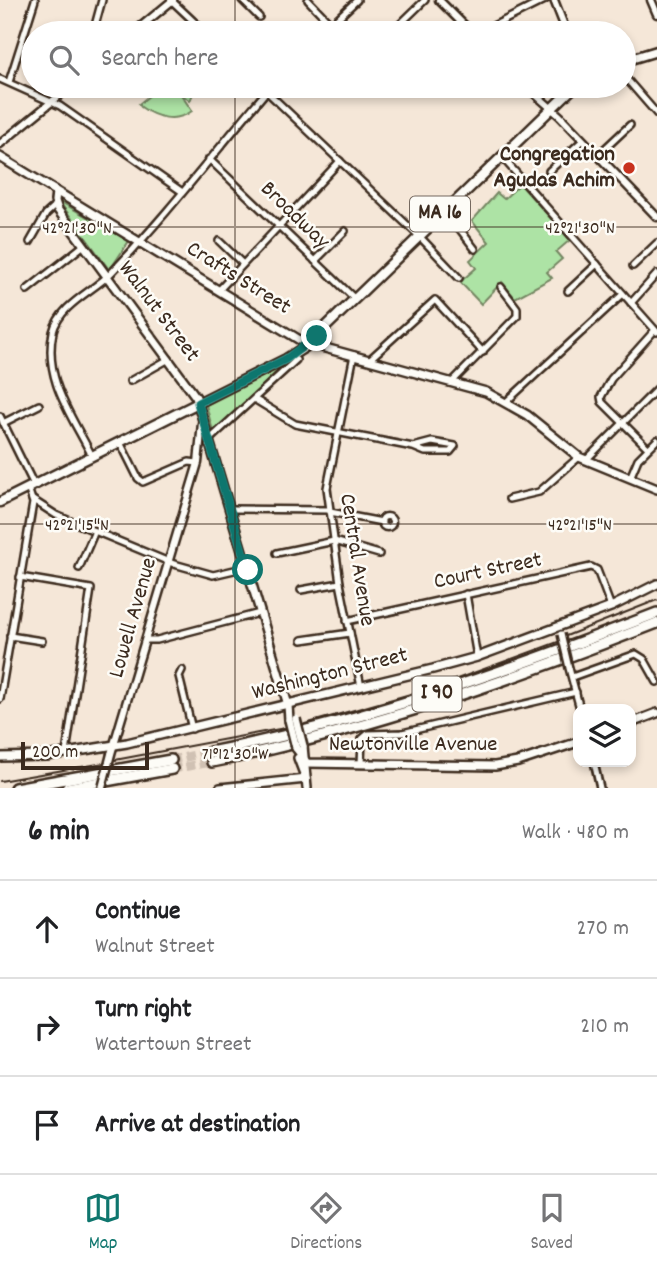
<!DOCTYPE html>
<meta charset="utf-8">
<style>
:root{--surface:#fff;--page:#f2f2f2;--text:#202124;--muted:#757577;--line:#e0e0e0;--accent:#0f766e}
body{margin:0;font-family:Dekko,sans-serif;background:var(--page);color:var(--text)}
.controls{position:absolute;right:21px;bottom:21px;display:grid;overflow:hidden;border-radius:14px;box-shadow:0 4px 10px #0003}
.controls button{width:63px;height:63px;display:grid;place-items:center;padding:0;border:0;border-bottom:2px solid var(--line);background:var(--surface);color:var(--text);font:35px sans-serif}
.scale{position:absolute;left:21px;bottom:18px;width:128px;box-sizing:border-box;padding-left:7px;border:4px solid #3b2a1e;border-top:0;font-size:19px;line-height:24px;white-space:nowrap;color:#3b2a1e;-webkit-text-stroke:5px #fdfcf7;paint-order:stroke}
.stop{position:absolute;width:21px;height:21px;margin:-16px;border:5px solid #0f766e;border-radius:50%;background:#fff}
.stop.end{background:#0f766e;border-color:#fff;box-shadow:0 2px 7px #0008}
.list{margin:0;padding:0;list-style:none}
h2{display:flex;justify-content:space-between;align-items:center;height:91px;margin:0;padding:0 28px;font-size:30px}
h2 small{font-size:23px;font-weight:400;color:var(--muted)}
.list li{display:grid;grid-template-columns:46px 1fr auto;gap:21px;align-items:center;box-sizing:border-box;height:98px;padding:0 28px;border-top:2px solid var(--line)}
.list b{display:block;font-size:26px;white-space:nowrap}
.list p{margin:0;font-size:23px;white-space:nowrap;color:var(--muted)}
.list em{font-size:23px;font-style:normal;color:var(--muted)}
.icon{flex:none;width:38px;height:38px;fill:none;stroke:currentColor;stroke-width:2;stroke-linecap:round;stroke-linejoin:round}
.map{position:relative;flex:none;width:657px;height:788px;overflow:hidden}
.search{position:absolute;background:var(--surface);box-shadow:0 4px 10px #0003;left:21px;right:21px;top:21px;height:77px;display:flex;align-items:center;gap:18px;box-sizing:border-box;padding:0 24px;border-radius:38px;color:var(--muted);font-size:26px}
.sheet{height:385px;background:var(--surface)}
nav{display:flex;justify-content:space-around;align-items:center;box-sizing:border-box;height:98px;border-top:2px solid var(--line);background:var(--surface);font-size:19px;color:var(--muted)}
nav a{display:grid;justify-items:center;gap:4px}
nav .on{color:var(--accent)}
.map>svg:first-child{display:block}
.green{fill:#ade3a5;stroke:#748662;stroke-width:2}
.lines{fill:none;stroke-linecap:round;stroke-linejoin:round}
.motorway-tunnel{stroke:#d0c1b3;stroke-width:9;stroke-dasharray:9 4.5;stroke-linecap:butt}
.minor-casing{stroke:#3b2a1e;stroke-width:10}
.tertiary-casing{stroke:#3b2a1e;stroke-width:11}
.secondary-casing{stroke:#3b2a1e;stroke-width:12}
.primary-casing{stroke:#3b2a1e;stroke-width:13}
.motorway-casing{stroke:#3b2a1e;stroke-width:14}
.minor{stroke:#fdfcf7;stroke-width:5}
.tertiary{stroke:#fdfcf7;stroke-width:6}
.secondary{stroke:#fdfcf7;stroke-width:7}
.primary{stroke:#fdfcf7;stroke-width:8}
.motorway{stroke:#fdfcf7;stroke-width:9}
.rail{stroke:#3b2a1e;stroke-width:2}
.minor-bridge-casing{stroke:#3b2a1e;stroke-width:10;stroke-linecap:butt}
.tertiary-bridge-casing{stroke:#3b2a1e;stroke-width:11;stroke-linecap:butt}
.secondary-bridge-casing{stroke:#3b2a1e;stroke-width:12;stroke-linecap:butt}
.minor-bridge{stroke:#fdfcf7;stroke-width:5}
.tertiary-bridge{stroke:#fdfcf7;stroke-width:6}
.secondary-bridge{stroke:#fdfcf7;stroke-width:7}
.route{stroke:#0f766e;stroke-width:9}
.ticks{fill:none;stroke:#3b2a1e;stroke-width:2;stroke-opacity:0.45}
.poi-dot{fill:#c8321e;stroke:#fdfcf7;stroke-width:2.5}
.labels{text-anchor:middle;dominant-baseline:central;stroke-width:5;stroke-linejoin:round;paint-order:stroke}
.shield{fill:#fdfcf7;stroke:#75695f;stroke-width:2}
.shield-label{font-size:21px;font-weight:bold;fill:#3b2a1e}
.poi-label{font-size:23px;font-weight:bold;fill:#3b2a1e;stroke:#fdfcf7;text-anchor:end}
.street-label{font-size:23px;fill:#3b2a1e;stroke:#fdfcf7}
.ticks-label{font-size:18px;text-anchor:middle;fill:#3b2a1e;stroke:#fdfcf7;stroke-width:5;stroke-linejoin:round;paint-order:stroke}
</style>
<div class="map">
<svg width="657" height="788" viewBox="0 0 657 788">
<rect width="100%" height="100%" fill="#f5e7d8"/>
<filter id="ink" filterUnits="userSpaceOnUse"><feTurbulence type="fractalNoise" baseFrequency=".0143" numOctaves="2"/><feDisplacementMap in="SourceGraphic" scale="14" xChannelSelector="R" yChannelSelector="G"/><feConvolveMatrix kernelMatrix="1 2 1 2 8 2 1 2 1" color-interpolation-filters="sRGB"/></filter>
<g filter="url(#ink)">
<g class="green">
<path d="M161 86H196L190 101 180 93 192 111C176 123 156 118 141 107L139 104Z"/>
<polygon points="520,184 570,240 556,252 562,259 547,272 552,278 515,298 502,282 481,304 460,282 476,268 470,260 489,242 472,221 497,193 504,199"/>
<polygon points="59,201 129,241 111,268 108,268"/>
<polygon points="294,359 276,372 216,433 213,431 206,405"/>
</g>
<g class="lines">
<g class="motorway-tunnel">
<polyline points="171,760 210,752"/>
<polyline points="172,769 212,762"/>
</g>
<defs>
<g id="minor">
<polyline points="171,0 206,33"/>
<polyline points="242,0 259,17"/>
<polyline points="308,0 332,25"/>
<polyline points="98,33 96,22 102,0"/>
<polyline points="322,33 357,0"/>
<polyline points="391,33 425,0"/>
<polyline points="479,33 545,0"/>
<polyline points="624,76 657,114"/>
<polyline points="0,79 60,106 181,191"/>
<polyline points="9,82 35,0"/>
<polyline points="261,86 422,239 459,278"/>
<polyline points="598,155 630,125"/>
<polyline points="501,156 657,332"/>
<polyline points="209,159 355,299"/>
<polyline points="549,171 583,140"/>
<polyline points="445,210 475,249"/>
<polyline points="219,241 243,264"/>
<polyline points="30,242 46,214 56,205"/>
<polyline points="315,261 345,231"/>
<polyline points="633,266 657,243"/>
<polyline points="27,290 84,245"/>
<polyline points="219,290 340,161"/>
<polyline points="568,291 597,264"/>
<polyline points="631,303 657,274"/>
<polyline points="354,355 327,488 340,583 361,687"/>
<polyline points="370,359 435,300 483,352"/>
<polyline points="130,381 169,359"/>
<polyline points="453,381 517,316 517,308 501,287"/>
<polyline points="254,399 295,424 413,447 425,452 450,452 455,446 432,442 413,447"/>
<polyline points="506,402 623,294"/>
<polyline points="0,416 34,485"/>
<polyline points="3,423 39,405"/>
<polyline points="209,440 296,360"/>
<polyline points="120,442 138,478 143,482 189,462 198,463"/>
<polyline points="648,448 602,402 601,397 611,379 655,330"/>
<path d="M92 456C72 416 43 379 53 332 60 304 94 291 112 272 168 214 218 148 271 86"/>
<polyline points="586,460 657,389"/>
<polyline points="630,478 638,459 657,440"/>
<polyline points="509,499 539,492 579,457"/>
<polyline points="33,500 56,515 174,564 213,575 247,567"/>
<polyline points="230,509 330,510"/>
<polyline points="330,512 382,522"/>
<circle cx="387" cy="522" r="5.5"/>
<polyline points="277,553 334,541 379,554"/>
<polyline points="79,568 95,531"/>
<polyline points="20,577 91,589 66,753"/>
<polyline points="301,590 340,583"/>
<polyline points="466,594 477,657"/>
<polyline points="347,621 591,567 597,570 611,607"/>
<polyline points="10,636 42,641"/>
<polyline points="146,640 157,640 260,613"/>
<polyline points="302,640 350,633"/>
<polyline points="569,668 580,709"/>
<polyline points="182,670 179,676 192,729"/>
<polyline points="572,677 636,654 644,659 657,682"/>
<polyline points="0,699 33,503 28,488"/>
<polyline points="594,762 600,788"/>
<polyline points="361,764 362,739 368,734 402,733 576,692"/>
</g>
<g id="tertiary">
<polyline points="439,0 472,33"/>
<polyline points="554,0 567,33"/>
<polyline points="651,0 657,14"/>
<polyline points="133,33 173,0"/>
<polyline points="526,86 560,116 657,217"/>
<polyline points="0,144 71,86"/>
<polyline points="111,754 198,463 202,423"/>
</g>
<g id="secondary">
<polyline points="0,157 303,342 486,392 527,415 579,457 657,489"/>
<polyline points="56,192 55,201 58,210 196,397 288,705 289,720"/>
<polyline points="631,723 657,713"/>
<polyline points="303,746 307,788"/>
<polyline points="296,748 307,763 495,766 518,762 578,742"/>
<polyline points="0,757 47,756 127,743 433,669 477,657 611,607 657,584"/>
<polyline points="298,758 306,779"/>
<polyline points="220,788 306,779"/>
</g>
<g id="primary">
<polyline points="624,61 657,51"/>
<polyline points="0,502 286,359 305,347 575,86"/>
</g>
<g id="motorway">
<path d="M210 752C364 722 510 670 657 613"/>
<path d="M212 762C366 731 511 680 657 623"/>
<polyline points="15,788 171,760"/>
<polyline points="67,788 172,769"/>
</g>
</defs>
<use href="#minor" class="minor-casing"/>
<use href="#tertiary" class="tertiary-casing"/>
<use href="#secondary" class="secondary-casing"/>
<use href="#primary" class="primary-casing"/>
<use href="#motorway" class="motorway-casing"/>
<use href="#minor" class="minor"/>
<use href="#tertiary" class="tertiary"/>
<use href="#secondary" class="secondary"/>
<use href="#primary" class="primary"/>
<use href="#motorway" class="motorway"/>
<g class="rail">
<polyline points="566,636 657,600"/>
<polyline points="305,724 435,687 558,642"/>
<polyline points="115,760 285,728"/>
<polyline points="0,781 104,763"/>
</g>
<defs>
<polyline id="minor-bridge" points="561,634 569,668"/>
<polyline id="tertiary-bridge" points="102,788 111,754"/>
<g id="secondary-bridge">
<polyline points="296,719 303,746"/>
<polyline points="289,720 296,748"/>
</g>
</defs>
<use href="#minor-bridge" class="minor-bridge-casing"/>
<use href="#tertiary-bridge" class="tertiary-bridge-casing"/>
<use href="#secondary-bridge" class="secondary-bridge-casing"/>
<use href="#minor-bridge" class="minor-bridge"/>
<use href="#tertiary-bridge" class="tertiary-bridge"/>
<use href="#secondary-bridge" class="secondary-bridge"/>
</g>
</g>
<g class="lines" filter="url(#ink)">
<polyline class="route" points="248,570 198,403 286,359 317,336"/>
</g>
<path class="ticks" d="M235 0V33M235 86V788M0 227H657M0 524H657"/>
<circle class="poi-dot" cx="629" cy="168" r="7"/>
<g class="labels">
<g class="shield">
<rect x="410" y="196.5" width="60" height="35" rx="5"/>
<rect x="412.5" y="676.5" width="49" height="35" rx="5"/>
</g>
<g class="shield-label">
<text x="440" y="214">MA 16</text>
<text x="437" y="694">I 90</text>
</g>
<g class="poi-label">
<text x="615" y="155">Congregation<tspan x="615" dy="26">Agudas Achim</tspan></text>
</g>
<g class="street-label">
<text transform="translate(294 216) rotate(44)">Broadway</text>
<text transform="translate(238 279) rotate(32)">Crafts Street</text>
<text transform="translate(158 312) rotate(53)">Walnut Street</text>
<text transform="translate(356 560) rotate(81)">Central Avenue</text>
<text transform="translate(488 572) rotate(-12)">Court Street</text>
<text transform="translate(134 618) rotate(-74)">Lowell Avenue</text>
<text transform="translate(330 675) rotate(-14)">Washington Street</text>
<text x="413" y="745">Newtonville Avenue</text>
</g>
</g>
<g class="ticks-label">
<text x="77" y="233">42°21'30"N</text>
<text x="580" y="233">42°21'30"N</text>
<text x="77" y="530">42°21'15"N</text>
<text x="580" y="530">42°21'15"N</text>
<text x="235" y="759">71°12'30"W</text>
</g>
</svg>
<div class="controls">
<button><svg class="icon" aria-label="layers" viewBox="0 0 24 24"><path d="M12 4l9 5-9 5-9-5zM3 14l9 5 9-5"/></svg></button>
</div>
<div class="scale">200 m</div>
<div class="stop" style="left:248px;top:570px"></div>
<div class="stop end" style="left:317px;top:336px"></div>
<div class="search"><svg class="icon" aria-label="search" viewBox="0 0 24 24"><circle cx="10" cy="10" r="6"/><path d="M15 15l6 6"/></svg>Search here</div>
</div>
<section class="sheet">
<h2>6 min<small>Walk · 480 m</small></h2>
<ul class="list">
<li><svg class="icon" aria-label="ahead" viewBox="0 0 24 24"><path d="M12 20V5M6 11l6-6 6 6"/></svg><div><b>Continue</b><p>Walnut Street</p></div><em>270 m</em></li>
<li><svg class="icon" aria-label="right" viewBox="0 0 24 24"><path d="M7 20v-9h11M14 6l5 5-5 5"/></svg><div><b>Turn right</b><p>Watertown Street</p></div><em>210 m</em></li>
<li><svg class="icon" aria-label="arrive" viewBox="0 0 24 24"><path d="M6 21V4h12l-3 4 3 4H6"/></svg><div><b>Arrive at destination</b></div></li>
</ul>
</section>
<nav>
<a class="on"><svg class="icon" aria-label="map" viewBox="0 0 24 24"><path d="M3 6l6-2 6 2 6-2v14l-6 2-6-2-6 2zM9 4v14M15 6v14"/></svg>Map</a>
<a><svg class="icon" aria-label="directions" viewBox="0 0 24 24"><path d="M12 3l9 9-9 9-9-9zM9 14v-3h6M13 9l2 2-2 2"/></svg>Directions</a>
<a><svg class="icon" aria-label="saved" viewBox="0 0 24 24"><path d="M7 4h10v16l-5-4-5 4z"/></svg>Saved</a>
</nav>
